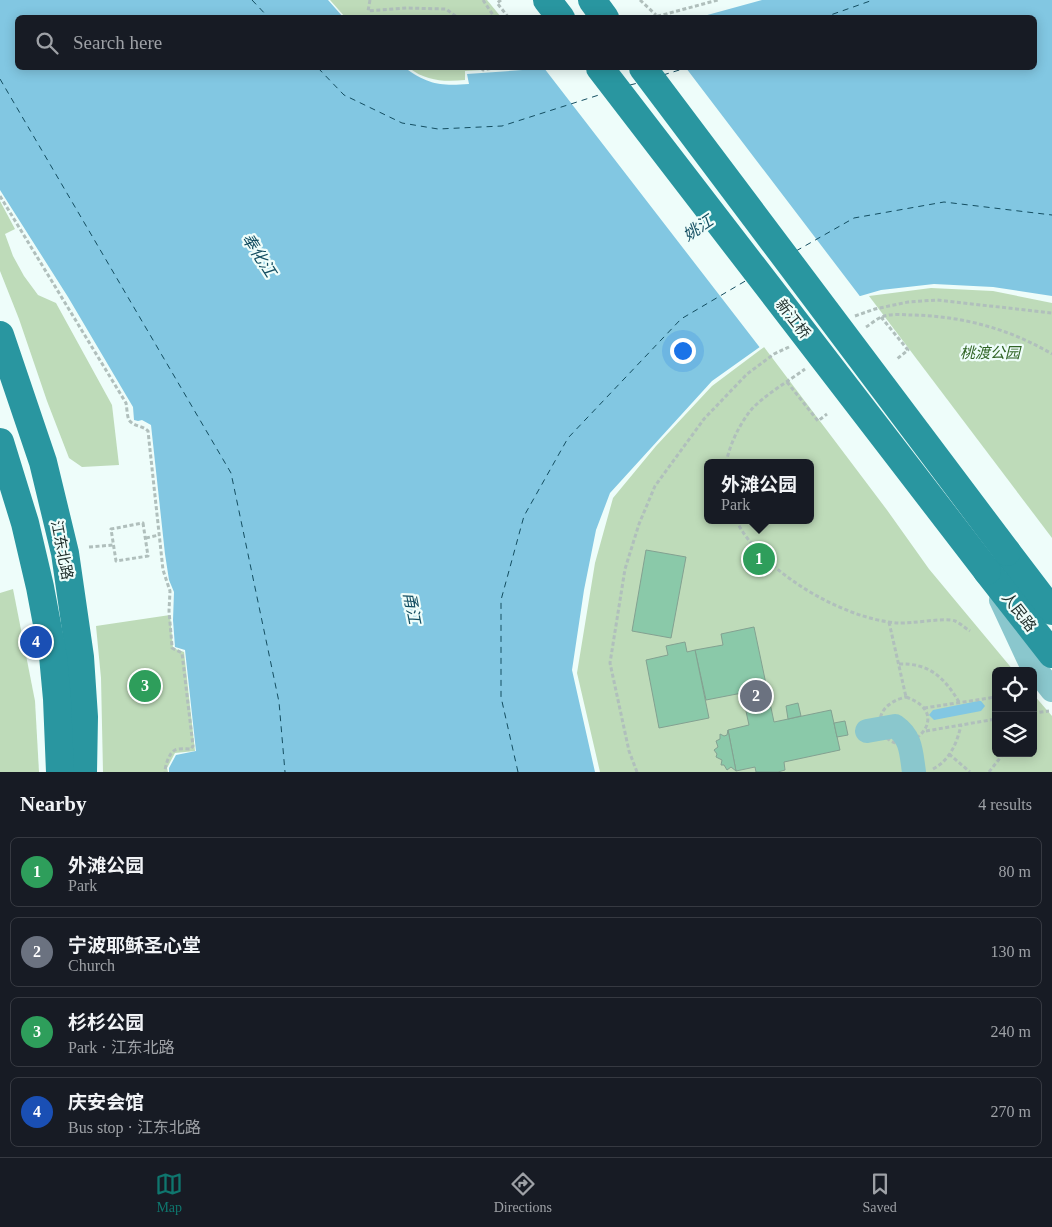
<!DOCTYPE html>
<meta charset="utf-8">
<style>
:root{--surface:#171b24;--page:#242831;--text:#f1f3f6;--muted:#9ea1a6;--line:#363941;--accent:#0f766e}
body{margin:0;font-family:"Times New Roman","Noto Sans SC",serif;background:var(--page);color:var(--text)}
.controls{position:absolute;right:15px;bottom:15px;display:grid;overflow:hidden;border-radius:8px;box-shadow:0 2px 12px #0003}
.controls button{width:45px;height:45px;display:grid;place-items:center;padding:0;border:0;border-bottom:1px solid var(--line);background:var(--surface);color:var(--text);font:25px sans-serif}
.you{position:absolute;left:682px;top:350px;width:18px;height:18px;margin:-12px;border:4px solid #fff;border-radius:50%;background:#1a73e8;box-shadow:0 0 0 8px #1a73e833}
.badge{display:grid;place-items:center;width:32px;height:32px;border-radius:50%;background:var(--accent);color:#fff;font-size:16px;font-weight:700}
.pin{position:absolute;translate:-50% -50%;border:2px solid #fff;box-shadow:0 1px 5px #0006}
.popup{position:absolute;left:704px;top:459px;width:110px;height:65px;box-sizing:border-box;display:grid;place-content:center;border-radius:8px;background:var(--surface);filter:drop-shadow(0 1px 4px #0005);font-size:16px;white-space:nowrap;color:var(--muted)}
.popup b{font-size:19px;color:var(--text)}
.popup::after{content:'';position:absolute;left:50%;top:100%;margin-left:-10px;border:10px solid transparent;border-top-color:var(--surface)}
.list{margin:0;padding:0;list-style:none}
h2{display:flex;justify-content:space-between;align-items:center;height:65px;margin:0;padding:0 20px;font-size:21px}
h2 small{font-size:16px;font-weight:400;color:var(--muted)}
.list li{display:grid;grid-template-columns:32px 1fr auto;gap:15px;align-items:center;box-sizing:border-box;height:70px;margin:0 10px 10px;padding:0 10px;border:1px solid var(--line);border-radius:8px}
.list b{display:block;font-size:19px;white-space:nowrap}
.list p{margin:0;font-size:16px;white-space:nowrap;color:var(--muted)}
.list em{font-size:16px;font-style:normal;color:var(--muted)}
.icon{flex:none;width:28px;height:28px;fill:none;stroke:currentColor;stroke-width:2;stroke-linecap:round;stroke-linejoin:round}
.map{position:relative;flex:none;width:1052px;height:772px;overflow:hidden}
.search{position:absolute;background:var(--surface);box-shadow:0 2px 12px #0003;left:15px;right:15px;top:15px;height:55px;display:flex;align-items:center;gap:12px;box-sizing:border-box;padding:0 18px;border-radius:8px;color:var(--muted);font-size:19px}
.sheet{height:385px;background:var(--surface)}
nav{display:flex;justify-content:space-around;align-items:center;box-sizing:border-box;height:70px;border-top:1px solid var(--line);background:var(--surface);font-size:14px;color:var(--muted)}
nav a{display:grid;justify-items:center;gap:2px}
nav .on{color:var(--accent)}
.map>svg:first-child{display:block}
.green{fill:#bedbb9;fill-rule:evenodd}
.water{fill:#82c7e2}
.pier{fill:#eefdfa}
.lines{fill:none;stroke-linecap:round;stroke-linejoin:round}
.ferry{stroke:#144e61;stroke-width:1;stroke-dasharray:6 5;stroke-linecap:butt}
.building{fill:#8ac9a9;stroke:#83a191}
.path{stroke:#b0bfbc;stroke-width:3;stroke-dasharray:4 2.5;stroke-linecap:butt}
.minor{stroke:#8ac7cd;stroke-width:24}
.major{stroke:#2996a0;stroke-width:28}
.major-bridge{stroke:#2996a0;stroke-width:28}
.labels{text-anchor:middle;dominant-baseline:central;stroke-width:4.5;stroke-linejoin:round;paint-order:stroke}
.street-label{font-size:15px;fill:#1f2e2b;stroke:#eefdfa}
.park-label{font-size:15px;font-style:italic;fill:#306425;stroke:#eefdfa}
.water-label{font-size:16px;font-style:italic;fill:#144e61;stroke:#eefdfa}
</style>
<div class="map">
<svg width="1052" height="772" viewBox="0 0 1052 772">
<rect width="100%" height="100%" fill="#eefdfa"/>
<g class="green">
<polygon points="330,0 487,0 501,17 345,17"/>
<path d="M409 68H521L465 71V80C444 82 426 81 409 68Z"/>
<polygon points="0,201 15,229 5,234 13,256 24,276 38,295 56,303 112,405 119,465 82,467 69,458 47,401 19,319 0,271"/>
<polygon points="931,288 993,291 1052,303 1052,538 869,296"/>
<path d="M764 347 887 510 929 569 1014 671H996V753H1033V694L1052 716V772H600L577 673 595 563 613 498 656 446 712 386ZM708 463H810V520H708Z"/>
<polygon points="13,589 35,701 39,772 0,772 0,593"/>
<polygon points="170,615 173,648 184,652 195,751 175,753 167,768 168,772 103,772 101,678 96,626"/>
</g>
<g class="water">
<path d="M0 0H328L343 17 18 18V68H405C429 85 441 86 469 84L467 74 551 68H1034V18L700 17 762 0H1052V296L993 287 934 284 881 290 819 308 778 334 712 381 610 493 596 530 584 590 572 670 595 772H169V768L176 755 196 751 185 650 175 647 173 620 174 592 169 580 165 554 151 425 142 420 138 421 134 420 133 407 68 297 0 190Z"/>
<polygon points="978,701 981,701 985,706 981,711 934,720 929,715 933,710"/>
</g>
<polygon class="pier" points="544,68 686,68 862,299 820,311 761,349"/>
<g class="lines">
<g class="ferry">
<polyline points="252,0 269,18"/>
<polyline points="822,18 873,0"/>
<polyline points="318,68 344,95 402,123 438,129 502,126 602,94"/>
<polyline points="663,75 686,68"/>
<polyline points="0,79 231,473 279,702 285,772"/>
<polyline points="630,85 638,83"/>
<polyline points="796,251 854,218 944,202 1052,215"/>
<polyline points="518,772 501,697 501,600 524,516 568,438 681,319 747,280"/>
</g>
</g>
<g class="building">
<polygon points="646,550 686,557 671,638 632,631"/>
<polygon points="754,627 774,722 831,710 840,750 784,762 785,770 778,772 756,772 755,767 736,771 728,730 749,725 742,693 706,700 695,650 723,645 721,634"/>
<polygon points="685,642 687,652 695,650 709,718 659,728 646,660 668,655 666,646"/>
<polygon points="798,703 801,716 788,719 786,706"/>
<polygon points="845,721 848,735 837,737 834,723"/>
<polygon points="728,730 736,771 731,767 727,770 724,765 721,765 722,760 716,757 717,754 714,750 718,747 716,741 720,739 720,734 724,736 727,735"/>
</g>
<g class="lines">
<g class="path">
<polyline points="370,0 368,11 407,8 446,9 458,18"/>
<polyline points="483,0 495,18"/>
<polyline points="501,0 497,3 509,18"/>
<polyline points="640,0 656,15"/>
<polyline points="651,18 718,0"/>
<polyline points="481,68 483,70 494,68"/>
<path d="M0 196 126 403C127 408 127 416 129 420 134 427 142 425 148 431L163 570 170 591 169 611 172 646V648L182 653 193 746 191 749C187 749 179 748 175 750 169 753 165 766 165 772"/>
<polyline points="855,316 875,309 908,302 937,300 1052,313"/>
<polyline points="881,317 908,350 897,359"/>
<path d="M866 327C871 324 876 319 882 317 891 313 903 315 912 315 962 316 1010 329 1052 354"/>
<polyline points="787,382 818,421 827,414"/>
<path d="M726 463C730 444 739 425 751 410 763 396 790 380 805 369"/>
<path d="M736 520C761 571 842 619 898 623 910 624 947 617 955 621 960 623 965 628 970 631"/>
<polygon points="143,523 148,556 116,561 111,529"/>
<polyline points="146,538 159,535"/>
<polyline points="89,547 113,545"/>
<polyline points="889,622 906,697"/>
<path d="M899 664C929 663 944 677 959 702"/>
<path d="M906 697C960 716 899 766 883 732 874 714 888 701 906 697Z"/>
<polyline points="924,708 996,697"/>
<polyline points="1033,713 1049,711"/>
<polyline points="926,731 996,719"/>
<polyline points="949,754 970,772"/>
<path d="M933 769C950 760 957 743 961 725"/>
<polyline points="637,772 629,751 610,663 625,569 639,524 655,486 704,419 747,374 774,354 789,347"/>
<polyline points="989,772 1004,753"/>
</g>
<g class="minor">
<polyline points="1001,600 1030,662 1052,690"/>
<path d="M867 731 895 726C912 738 911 753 914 772"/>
</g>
<g class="major">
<polyline points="547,0 561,18"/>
<polyline points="592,0 605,18"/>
<polyline points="0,335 43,462 65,553 80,657 84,717 83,772"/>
<polyline points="0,442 25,523 40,587 53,656 57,699 60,772"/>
<polyline points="1007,552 1052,611"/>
<polyline points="987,571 1052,654"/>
</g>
<g class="major-bridge">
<polyline points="600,68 987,571"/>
<polyline points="643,68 1007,552"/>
</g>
</g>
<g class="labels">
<g class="street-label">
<text transform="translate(793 319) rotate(52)">新江桥</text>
<text transform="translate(62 550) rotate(79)">江东北路</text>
<text transform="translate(1019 612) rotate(52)">人民路</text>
</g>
<g class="park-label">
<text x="990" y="353">桃渡公园</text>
</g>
<g class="water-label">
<text transform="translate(698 228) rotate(-34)">姚江</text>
<text transform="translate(259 255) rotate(57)">奉化江</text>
<text transform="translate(412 608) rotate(79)">甬江</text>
</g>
</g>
</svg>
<div class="controls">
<button><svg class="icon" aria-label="locate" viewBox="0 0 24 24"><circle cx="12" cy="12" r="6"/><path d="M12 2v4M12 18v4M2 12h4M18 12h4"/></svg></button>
<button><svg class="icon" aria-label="layers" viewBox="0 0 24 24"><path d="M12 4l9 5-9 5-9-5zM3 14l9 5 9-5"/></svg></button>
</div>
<div class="you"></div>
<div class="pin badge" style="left:759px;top:559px;background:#2e9e5b">1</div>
<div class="popup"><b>外滩公园</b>Park</div>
<div class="pin badge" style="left:756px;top:696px;background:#6b7280">2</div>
<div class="pin badge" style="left:145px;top:686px;background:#2e9e5b">3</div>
<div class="pin badge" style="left:36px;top:642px;background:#1a4fb4">4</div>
<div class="search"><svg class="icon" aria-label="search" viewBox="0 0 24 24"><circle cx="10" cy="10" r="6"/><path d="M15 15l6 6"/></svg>Search here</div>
</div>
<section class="sheet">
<h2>Nearby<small>4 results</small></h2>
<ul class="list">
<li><span class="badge" style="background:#2e9e5b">1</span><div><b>外滩公园</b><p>Park</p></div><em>80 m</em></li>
<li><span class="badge" style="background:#6b7280">2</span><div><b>宁波耶稣圣心堂</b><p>Church</p></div><em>130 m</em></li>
<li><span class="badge" style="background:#2e9e5b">3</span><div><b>杉杉公园</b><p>Park · 江东北路</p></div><em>240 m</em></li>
<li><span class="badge" style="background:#1a4fb4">4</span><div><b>庆安会馆</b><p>Bus stop · 江东北路</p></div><em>270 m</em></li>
</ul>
</section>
<nav>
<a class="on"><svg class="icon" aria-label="map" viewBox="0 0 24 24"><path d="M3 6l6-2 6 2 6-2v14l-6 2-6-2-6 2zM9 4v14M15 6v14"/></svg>Map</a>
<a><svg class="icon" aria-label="directions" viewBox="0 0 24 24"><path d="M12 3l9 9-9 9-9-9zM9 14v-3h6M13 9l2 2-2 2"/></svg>Directions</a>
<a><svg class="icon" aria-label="saved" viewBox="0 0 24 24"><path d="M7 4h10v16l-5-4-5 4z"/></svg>Saved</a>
</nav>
